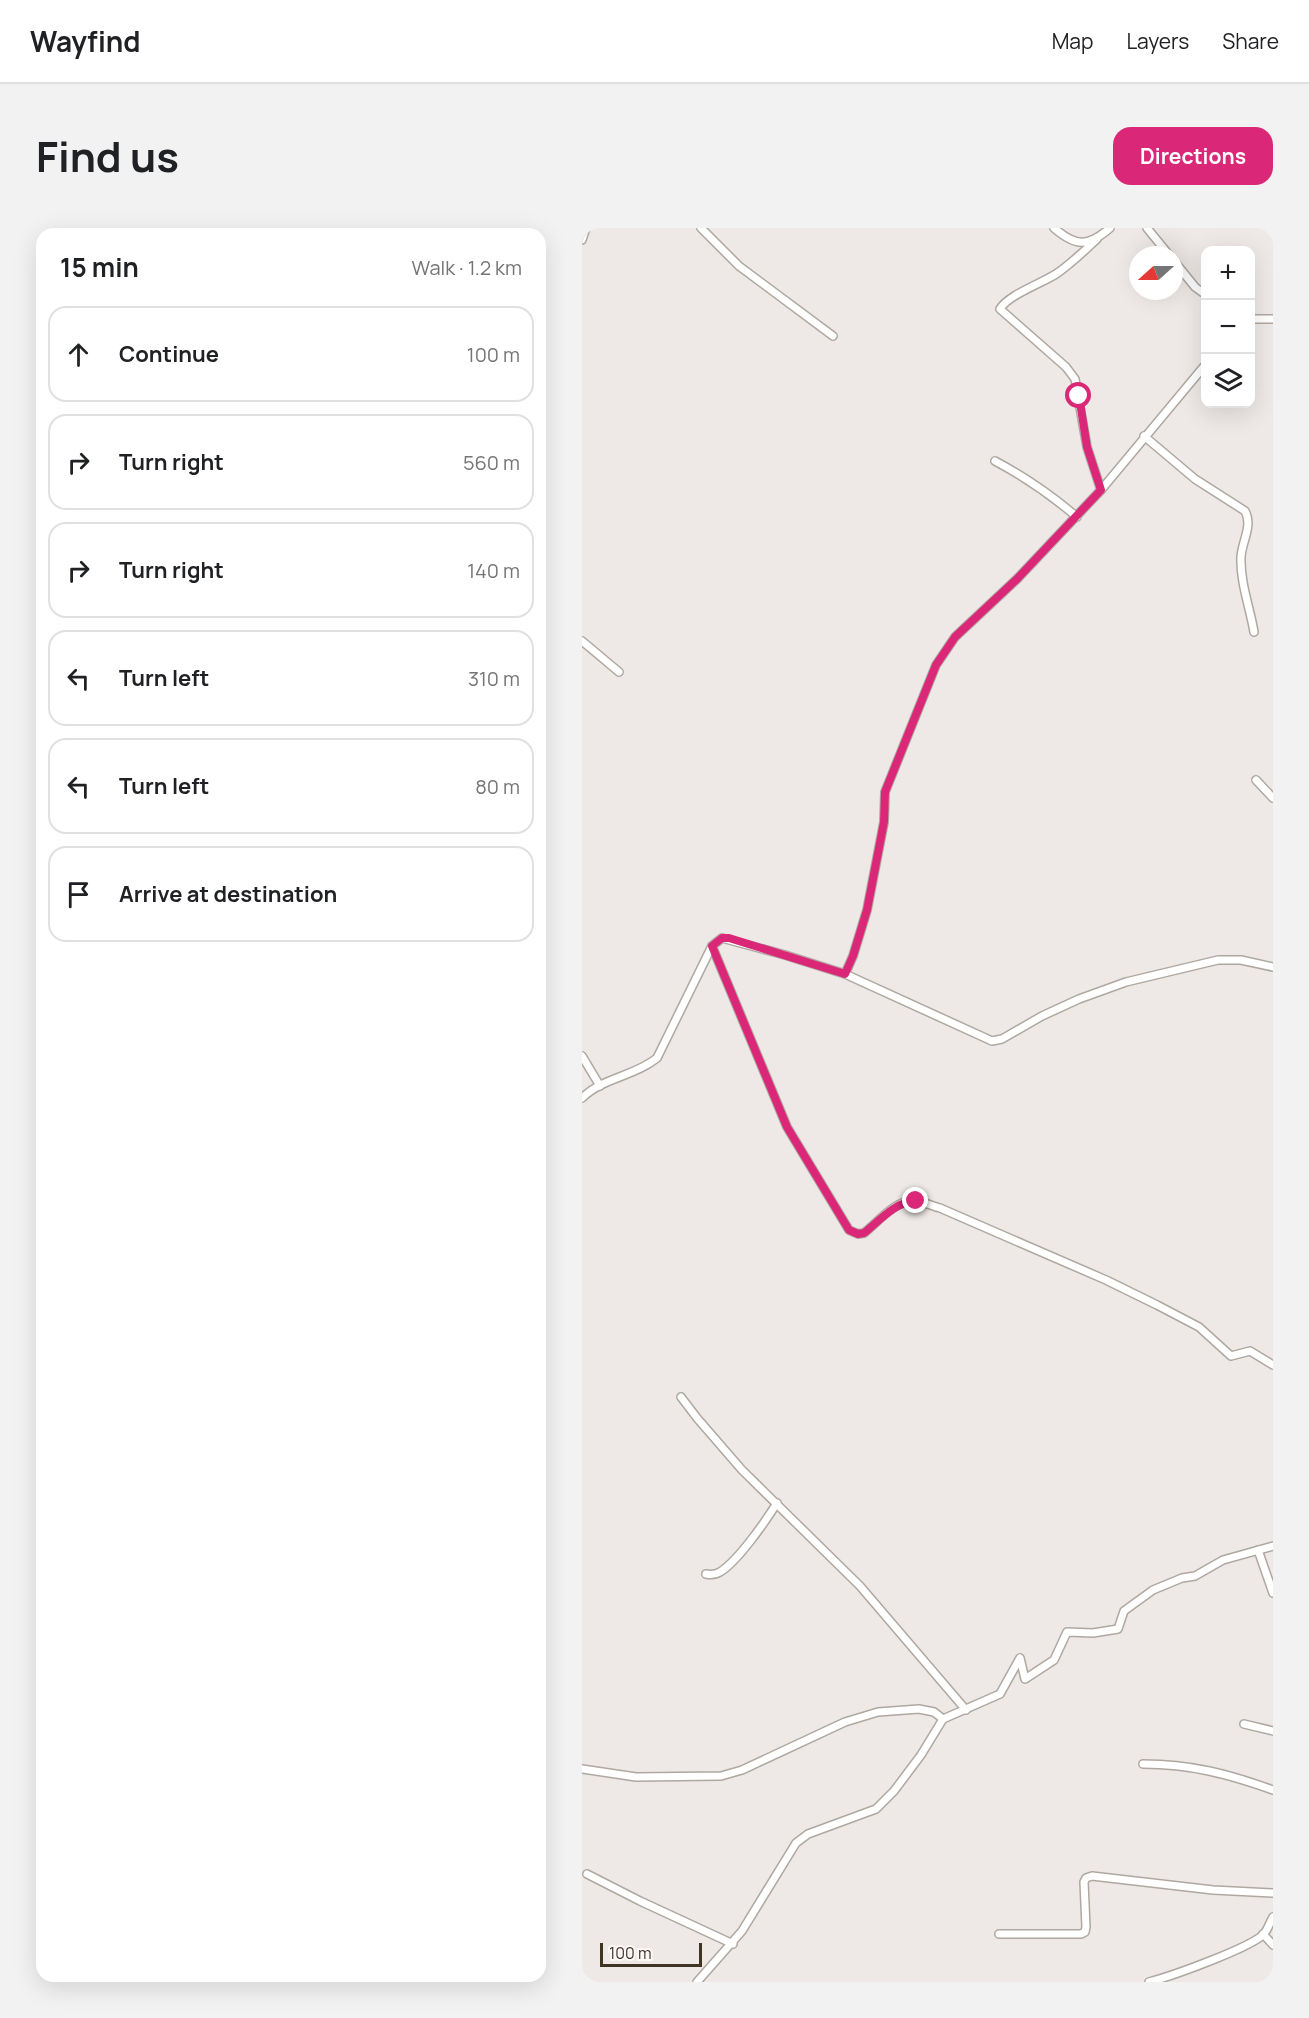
<!DOCTYPE html>
<meta charset="utf-8">
<style>
:root{--surface:#fff;--page:#f2f2f2;--text:#202124;--muted:#757577;--line:#e0e0e0;--accent:#db2777}
body{margin:0;font-family:Manrope,sans-serif;background:var(--page);color:var(--text)}
.controls{position:absolute;right:18px;top:18px;display:grid;overflow:hidden;border-radius:12px;box-shadow:0 6px 24px #0002}
.controls button{width:54px;height:54px;display:grid;place-items:center;padding:0;border:0;border-bottom:2px solid var(--line);background:var(--surface);color:var(--text);font:30px sans-serif}
.compass{position:absolute;left:547px;top:18px;width:54px;height:54px;border-radius:50%;background:var(--surface);box-shadow:0 6px 24px #0002;rotate:249deg}
.scale{position:absolute;left:18px;bottom:15px;width:102px;box-sizing:border-box;padding-left:6px;border:3px solid #403525;border-top:0;font-size:16px;line-height:21px;white-space:nowrap;color:#403525;-webkit-text-stroke:4px #fbf8f7;paint-order:stroke}
.stop{position:absolute;width:18px;height:18px;margin:-14px;border:4px solid #db2777;border-radius:50%;background:#fff}
.stop.end{background:#db2777;border-color:#fff;box-shadow:0 2px 6px #0008}
.list{margin:0;padding:0;list-style:none}
h2{display:flex;justify-content:space-between;align-items:center;height:78px;margin:0;padding:0 24px;font-size:26px}
h2 small{font-size:20px;font-weight:400;color:var(--muted)}
.list li{display:grid;grid-template-columns:39px 1fr auto;gap:18px;align-items:center;box-sizing:border-box;height:96px;margin:0 12px 12px;padding:0 12px;border:2px solid var(--line);border-radius:18px}
.list b{display:block;font-size:22px;white-space:nowrap}
.list em{font-size:20px;font-style:normal;color:var(--muted)}
.icon{flex:none;width:33px;height:33px;fill:none;stroke:currentColor;stroke-width:2;stroke-linecap:round;stroke-linejoin:round}
.map{position:relative;flex:none;width:691px;height:1754px;overflow:hidden;border-radius:18px}
header{display:flex;align-items:center;gap:36px;box-sizing:border-box;height:84px;padding:0 30px;background:var(--surface);border-bottom:2px solid var(--line)}
header strong{font-size:28px}
nav{display:flex;gap:33px;margin-inline-start:auto;font-size:21px}
.intro{display:flex;align-items:center;justify-content:space-between;box-sizing:border-box;height:144px;padding:0 36px}
h1{margin:0;font-size:42px}
.button{padding:15px 27px;border-radius:18px;background:var(--accent);color:#fff;font-size:21px;font-weight:700}
main{display:flex;gap:36px;padding:0 36px}
aside{flex:1;background:var(--surface);border-radius:18px;box-shadow:0 6px 24px #0002}
.map>svg:first-child{display:block}
.lines{fill:none;stroke-linecap:round;stroke-linejoin:round}
.street-casing{stroke:#afa8a1;stroke-width:10}
.street{stroke:#fff;stroke-width:7}
.route{stroke:#db2777;stroke-width:8}
</style>
<header>
<strong>Wayfind</strong>
<nav><a>Map</a><a>Layers</a><a>Share</a></nav>
</header>
<div class="intro"><h1>Find us</h1><a class="button">Directions</a></div>
<main>
<aside>
<h2>15 min<small>Walk · 1.2 km</small></h2>
<ul class="list">
<li><svg class="icon" aria-label="ahead" viewBox="0 0 24 24"><path d="M12 20V5M6 11l6-6 6 6"/></svg><div><b>Continue</b></div><em>100 m</em></li>
<li><svg class="icon" aria-label="right" viewBox="0 0 24 24"><path d="M7 20v-9h11M14 6l5 5-5 5"/></svg><div><b>Turn right</b></div><em>560 m</em></li>
<li><svg class="icon" aria-label="right" viewBox="0 0 24 24"><path d="M7 20v-9h11M14 6l5 5-5 5"/></svg><div><b>Turn right</b></div><em>140 m</em></li>
<li><svg class="icon" aria-label="left" viewBox="0 0 24 24"><path d="M17 20v-9H6M10 6l-5 5 5 5"/></svg><div><b>Turn left</b></div><em>310 m</em></li>
<li><svg class="icon" aria-label="left" viewBox="0 0 24 24"><path d="M17 20v-9H6M10 6l-5 5 5 5"/></svg><div><b>Turn left</b></div><em>80 m</em></li>
<li><svg class="icon" aria-label="arrive" viewBox="0 0 24 24"><path d="M6 21V4h12l-3 4 3 4H6"/></svg><div><b>Arrive at destination</b></div></li>
</ul>
</aside>
<div class="map">
<svg width="691" height="1754" viewBox="0 0 691 1754">
<rect width="100%" height="100%" fill="#eee9e6"/>
<g class="lines">
<defs>
<g id="street">
<polyline points="119,0 157,38 251,108"/>
<path d="M472 0C494 19 506 19 528 0"/>
<polyline points="565,0 587,27"/>
<path d="M515 11C502 23 489 36 474 46 460 55 426 67 418 81L484 139 493 151 505 219 519 262"/>
<polyline points="0,12 4,0"/>
<polyline points="592,33 613,59 624,67"/>
<polyline points="668,91 691,91"/>
<path d="M562 208 613 251 663 283C671 298 660 313 659 329 658 354 668 380 672 404"/>
<path d="M413 233C443 249 469 267 495 289"/>
<polyline points="0,413 37,444"/>
<polyline points="674,552 691,570"/>
<path d="M130 718 205 899 267 1002 276 1006 282 1005C296 994 315 970 334 973 342 974 350 978 358 980L524 1052 575 1077 617 1099 649 1128 668 1123 691 1137"/>
<polyline points="263,746 271,728 285,682 302,594 303,564 354,437 373,409 435,351 519,262 624,136"/>
<polyline points="0,828 18,858"/>
<path d="M0 870C20 850 53 848 75 830L130 718 140 710 203 727 263 746 410 813 420 811 460 788 497 771 544 754 636 732H659L691 739"/>
<polyline points="99,1169 115,1190 160,1242 278,1358 384,1482"/>
<polyline points="676,1322 691,1365"/>
<path d="M124 1346C129 1347 133 1347 138 1344 156 1333 183 1294 195 1275"/>
<polyline points="662,1496 691,1503"/>
<path d="M561 1536C609 1536 646 1546 691 1562"/>
<polyline points="0,1541 54,1549 139,1548 160,1542 263,1494 296,1484 337,1481 352,1484 361,1491"/>
<polyline points="5,1646 58,1673 151,1716"/>
<polyline points="417,1706 499,1706 503,1704 504,1699 502,1654 504,1650 510,1648 631,1662 691,1665"/>
<polyline points="681,1706 691,1717"/>
<polyline points="115,1754 160,1703 214,1615 226,1606 294,1581 312,1563 339,1527 361,1491 418,1466 438,1430 443,1451 472,1432 485,1404 511,1405 536,1401 542,1383 571,1362 600,1350 613,1348 641,1332 691,1318"/>
<path d="M567 1754C590 1748 668 1720 682 1706 686 1701 688 1694 691 1689"/>
</g>
</defs>
<use href="#street" class="street-casing"/>
<use href="#street" class="street"/>
</g>
<g class="lines">
<path class="route" d="M334 973C314 973 297 993 282 1005L276 1006 267 1002 205 899 130 718 140 710H147L263 746 271 728 285 682 302 594 303 564 354 437 373 409 435 351 519 262 505 219 497 168"/>
</g>
</svg>
<div class="controls">
<button>+</button>
<button>−</button>
<button><svg class="icon" aria-label="layers" viewBox="0 0 24 24"><path d="M12 4l9 5-9 5-9-5zM3 14l9 5 9-5"/></svg></button>
</div>
<svg class="compass" viewBox="-18 -18 36 36"><path d="M0-13l5 13h-10z" fill="#e53935"/><path d="M0 13l5-13h-10z" fill="#757577"/></svg>
<div class="scale">100 m</div>
<div class="stop" style="left:497px;top:168px"></div>
<div class="stop end" style="left:334px;top:973px"></div>
</div>
</main>
